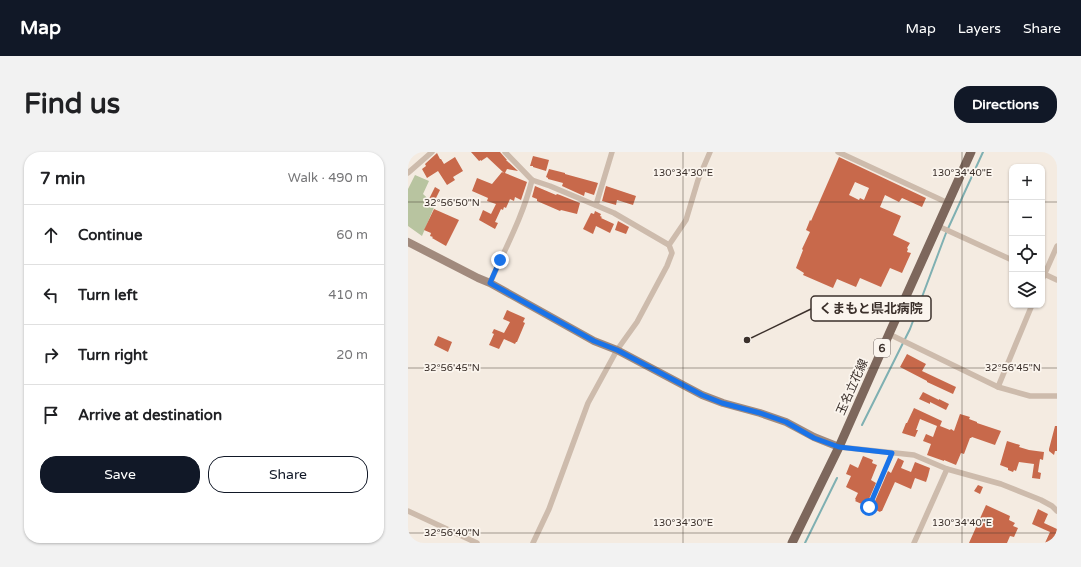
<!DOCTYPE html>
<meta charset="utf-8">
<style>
:root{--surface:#fff;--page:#f2f2f2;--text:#202124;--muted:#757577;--line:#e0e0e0;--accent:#111827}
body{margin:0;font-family:"Varela Round","Noto Sans JP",sans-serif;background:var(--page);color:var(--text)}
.controls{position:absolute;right:12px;top:12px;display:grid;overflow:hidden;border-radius:8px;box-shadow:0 1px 3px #0004}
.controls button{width:36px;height:36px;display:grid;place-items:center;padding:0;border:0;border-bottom:1px solid var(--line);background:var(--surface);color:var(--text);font:20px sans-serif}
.stop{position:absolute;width:12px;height:12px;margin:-9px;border:3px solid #1a73e8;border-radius:50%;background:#fff}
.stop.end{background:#1a73e8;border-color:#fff;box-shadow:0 1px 4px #0008}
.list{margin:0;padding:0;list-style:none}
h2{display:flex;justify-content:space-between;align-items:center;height:52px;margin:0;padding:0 16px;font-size:17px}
h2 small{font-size:13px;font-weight:400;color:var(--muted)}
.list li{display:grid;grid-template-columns:26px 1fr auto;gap:12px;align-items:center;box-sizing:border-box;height:60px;padding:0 16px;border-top:1px solid var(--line)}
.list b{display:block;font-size:15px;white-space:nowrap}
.list em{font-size:13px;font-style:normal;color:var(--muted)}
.actions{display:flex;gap:8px;padding:12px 16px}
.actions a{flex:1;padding:9px 0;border:1px solid var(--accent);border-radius:16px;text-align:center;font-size:14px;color:var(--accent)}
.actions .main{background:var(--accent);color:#fff}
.icon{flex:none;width:22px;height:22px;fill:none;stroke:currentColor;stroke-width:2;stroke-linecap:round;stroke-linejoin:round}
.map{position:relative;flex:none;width:649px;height:391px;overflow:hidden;border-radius:16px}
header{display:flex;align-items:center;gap:24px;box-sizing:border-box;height:56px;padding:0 20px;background:var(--accent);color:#fff}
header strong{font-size:19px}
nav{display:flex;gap:22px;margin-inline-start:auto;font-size:14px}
.intro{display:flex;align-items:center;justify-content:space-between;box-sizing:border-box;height:96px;padding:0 24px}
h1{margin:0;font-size:28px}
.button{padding:10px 18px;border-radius:16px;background:var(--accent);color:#fff;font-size:14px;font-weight:700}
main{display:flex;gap:24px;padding:0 24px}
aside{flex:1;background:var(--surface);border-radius:16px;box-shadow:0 1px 3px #0004}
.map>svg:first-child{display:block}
.green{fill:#b8c4a0}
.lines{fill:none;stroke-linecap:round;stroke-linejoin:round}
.stream{stroke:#7fb0b2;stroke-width:2}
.building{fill:#c8694b;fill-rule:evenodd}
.lane{stroke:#cdbbac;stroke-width:3}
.street{stroke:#cdbbac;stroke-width:5.5}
.secondary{stroke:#a18a7d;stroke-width:8}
.primary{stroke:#7d675c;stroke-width:9}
.route{stroke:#1a73e8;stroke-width:5}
.ticks{fill:none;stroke:#3b302b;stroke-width:1;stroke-opacity:0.45}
.labels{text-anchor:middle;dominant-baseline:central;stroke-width:3.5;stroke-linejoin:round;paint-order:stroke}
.shield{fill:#fbf5ee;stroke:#756b66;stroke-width:1}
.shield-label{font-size:11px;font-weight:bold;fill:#3b302b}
.street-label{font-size:12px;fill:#3b302b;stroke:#fbf5ee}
.ticks-label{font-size:10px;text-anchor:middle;fill:#3b302b;stroke:#fbf5ee;stroke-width:3.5;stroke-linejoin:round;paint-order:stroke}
.leader{fill:none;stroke:#3b302b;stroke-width:1.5}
.callout-dot{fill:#3b302b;stroke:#fbf5ee;stroke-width:1.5}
.callout{fill:#fbf5ee;stroke:#3b302b;stroke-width:1.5}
.callout-label{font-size:13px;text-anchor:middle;font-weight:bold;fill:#3b302b}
</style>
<header>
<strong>Map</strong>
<nav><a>Map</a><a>Layers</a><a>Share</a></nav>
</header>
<div class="intro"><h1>Find us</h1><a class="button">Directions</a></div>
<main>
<aside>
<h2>7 min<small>Walk · 490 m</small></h2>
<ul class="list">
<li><svg class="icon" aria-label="ahead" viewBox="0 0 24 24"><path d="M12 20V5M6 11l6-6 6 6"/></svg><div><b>Continue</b></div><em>60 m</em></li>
<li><svg class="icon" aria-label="left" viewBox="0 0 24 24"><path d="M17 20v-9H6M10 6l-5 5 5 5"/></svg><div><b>Turn left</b></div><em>410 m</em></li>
<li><svg class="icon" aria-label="right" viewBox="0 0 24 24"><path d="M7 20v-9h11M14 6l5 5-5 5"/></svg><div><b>Turn right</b></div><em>20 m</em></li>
<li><svg class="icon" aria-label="arrive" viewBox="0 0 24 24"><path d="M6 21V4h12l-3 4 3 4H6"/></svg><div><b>Arrive at destination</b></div></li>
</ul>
<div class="actions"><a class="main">Save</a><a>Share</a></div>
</aside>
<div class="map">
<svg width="649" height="391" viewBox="0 0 649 391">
<rect width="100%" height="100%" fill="#f4ebe1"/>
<polygon class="green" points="7,23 21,29 15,42 27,53 14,84 0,74 0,37"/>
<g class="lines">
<g class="stream">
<polyline points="454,273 502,177 538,81 575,0"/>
<polyline points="397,391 429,326"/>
</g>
</g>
<g class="building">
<polygon points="63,0 92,0 99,8 98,8 110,19 99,17 97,21 119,30 113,48 107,45 106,49 102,47 98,56 96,55 95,58 93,57 87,70 90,71 87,77 71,68 75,58 83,62 88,52 79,49 80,46 64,39 69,26 84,32 94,20 96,21 79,5 73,9 73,8 71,9"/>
<polygon points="29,1 32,7 33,7 36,12 47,5 55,19 45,25 47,28 39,33 30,19 19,26 14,17 18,14 17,12"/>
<polygon points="125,4 141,8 138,19 125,15 125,14 122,14"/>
<path d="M431 5 518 46 514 55 494 46 491 50 477 43 472 55 493 64 485 83 502 91 499 96 500 97 499 100 503 101 494 121 482 116 473 135 452 126 448 135 429 127 425 136 395 123 396 121 388 116 395 98 394 97 402 80 398 78 402 68 403 69ZM447 30 461 36 456 48 452 46 451 48 441 43Z"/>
<polygon points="141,17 157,21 157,22 190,31 186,43 177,40 176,44 154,34 155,31 140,27 140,26 138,25"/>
<polygon points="127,34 148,43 149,42 152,43 172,51 169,62 153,58 152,59 129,49 129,47 124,45"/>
<polygon points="198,34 228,44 225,53 209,48 208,53 194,49"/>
<polygon points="27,35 32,38 26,50 21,47"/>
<polygon points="26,57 51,68 38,94 24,86 25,85 22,84 23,81 16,78"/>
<polygon points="187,59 193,62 192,64 194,65 193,66 206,72 202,81 188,74 185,82 175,77 183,61 186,62"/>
<polygon points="210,69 221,75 218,82 207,78"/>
<polygon points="99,158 117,166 115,170 117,171 109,190 108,190 107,192 96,187 91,197 81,193 86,182 84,181 86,177 96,181 102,170 95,167"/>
<polygon points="30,184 44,190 40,200 26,193"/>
<polygon points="499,202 518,212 514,219 548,235 545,242 519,230 519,229 492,215"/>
<polygon points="515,240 531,248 531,247 541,252 538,258 522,250 522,252 511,247"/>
<polygon points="506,256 534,269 532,274 542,278 543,277 546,279 552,262 562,265 561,267 569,270 569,271 593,279 587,293 564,285 563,286 562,286 556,302 553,301 548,313 536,308 536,309 519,303 523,292 515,289 518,282 525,285 529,274 512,267 508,278 510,278 507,285 494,281 498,271 499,271"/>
<polygon points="647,274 649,274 649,299 647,299 646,303 641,299 641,297"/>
<polygon points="599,289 612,293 611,295 621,298 636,300 635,308 632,307 630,320 633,321 632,327 624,326 626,312 611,310 608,319 606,318 605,320 600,318 600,316 592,313"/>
<polygon points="455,304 465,308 464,311 469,313 463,328 468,331 458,354 447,349 448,348 447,347 450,341 438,335 443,324 438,322 442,312 450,316"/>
<polygon points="490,306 496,309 493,316 503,320 507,310 522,316 520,324 518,330 507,326 503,337 487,330 474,359 473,359 472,360 464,356 480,319 483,321"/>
<polygon points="570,333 575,335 572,342 566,339"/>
<polygon points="578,353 602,364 601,368 607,371 605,374 610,376 606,385 602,384 599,391 561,391"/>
<polygon points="630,357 640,362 636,371 649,377 649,391 637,391 642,380 624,372"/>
</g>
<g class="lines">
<polyline class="lane" points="461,355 485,301"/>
<g class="street">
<polyline points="97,0 124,28 142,34 206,61 261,93 264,101 259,114 229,170 209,198 180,251 141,357 125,391"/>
<polyline points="430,0 540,51"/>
<polyline points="0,21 24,0"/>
<polyline points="188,53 204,0"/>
<polyline points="530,74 604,108"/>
<polyline points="261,93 278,68 290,28 302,0"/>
<polyline points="634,121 649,128"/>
<polyline points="634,128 649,94"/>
<path d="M82 131C97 97 115 64 124 28"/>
<polyline points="481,182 590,235 622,244 649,244"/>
<polyline points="590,235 624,153"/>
<polyline points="431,295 506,303 539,317 593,332 633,348 644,354 649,359"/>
<polyline points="0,359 69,391"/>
<polyline points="506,391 539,317"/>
</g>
<polyline class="secondary" points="0,90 70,126 82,131 186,189 209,198 294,243 315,251 352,261 378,270 406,285 431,295"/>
<polyline class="primary" points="384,391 431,295 481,182 563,0"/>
</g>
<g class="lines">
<polyline class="route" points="92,108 82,131 186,189 209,198 294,243 314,251 352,261 378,270 406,286 431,295 484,301 461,355"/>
</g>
<path class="ticks" d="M275 0V391M554 0V391M0 50H604M634 50H649M0 216H649M0 381H649"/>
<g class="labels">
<rect class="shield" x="466" y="187" width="16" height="18" rx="3"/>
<g class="shield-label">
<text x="474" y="196">6</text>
</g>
<g class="street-label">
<text transform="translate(444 235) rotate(-66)">玉名立花線</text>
</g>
</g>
<g class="ticks-label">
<text x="275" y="24">130°34'30"E</text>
<text x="554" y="24">130°34'40"E</text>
<text x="44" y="54">32°56'50"N</text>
<text x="44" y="219">32°56'45"N</text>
<text x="605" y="219">32°56'45"N</text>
<text x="275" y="374">130°34'30"E</text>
<text x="554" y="374">130°34'40"E</text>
<text x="44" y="384">32°56'40"N</text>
</g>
<path class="leader" d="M339 188L403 157"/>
<circle class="callout-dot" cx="339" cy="188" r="4"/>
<rect class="callout" x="403" y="144" width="120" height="25" rx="4"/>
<g class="callout-label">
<text x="463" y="161">くまもと県北病院</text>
</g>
</svg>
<div class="controls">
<button>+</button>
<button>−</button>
<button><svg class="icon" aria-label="locate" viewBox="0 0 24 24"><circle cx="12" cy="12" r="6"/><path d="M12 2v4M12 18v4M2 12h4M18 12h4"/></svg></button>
<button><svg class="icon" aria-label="layers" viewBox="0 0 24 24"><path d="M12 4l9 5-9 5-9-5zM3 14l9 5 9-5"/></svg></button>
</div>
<div class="stop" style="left:461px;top:355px"></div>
<div class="stop end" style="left:92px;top:108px"></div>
</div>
</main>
